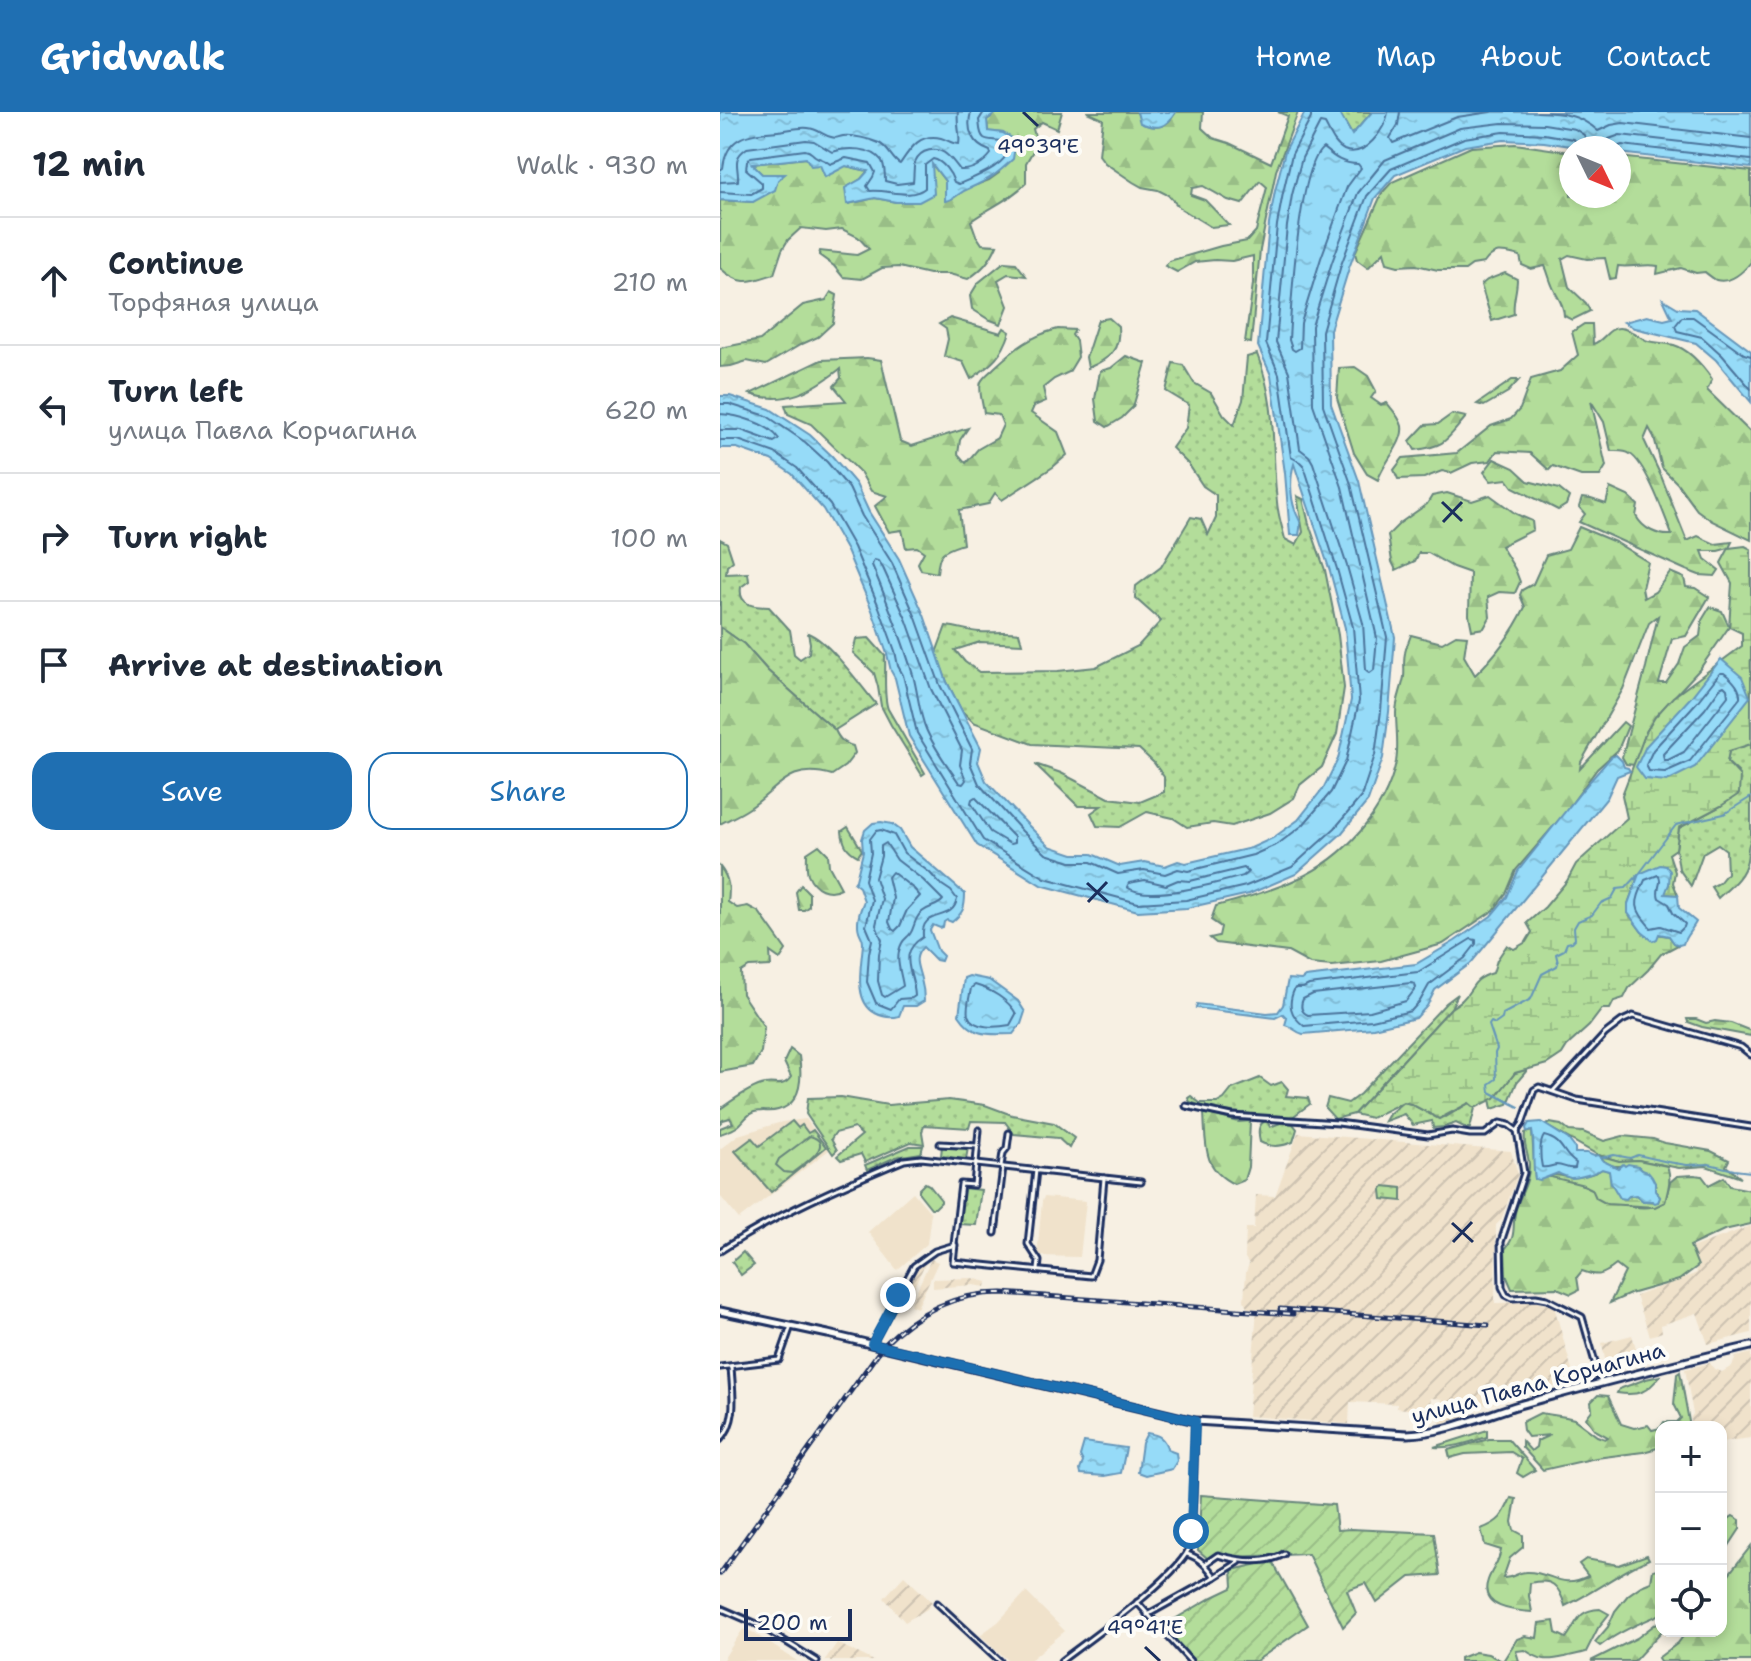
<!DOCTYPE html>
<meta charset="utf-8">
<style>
:root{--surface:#fff;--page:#f2f2f3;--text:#1f2937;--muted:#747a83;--line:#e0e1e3;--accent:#1f6fb2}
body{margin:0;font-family:"Shantell Sans",sans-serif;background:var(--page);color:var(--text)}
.controls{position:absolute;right:24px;bottom:24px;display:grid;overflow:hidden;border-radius:16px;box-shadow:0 4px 12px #0003}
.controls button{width:72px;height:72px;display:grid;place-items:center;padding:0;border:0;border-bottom:2px solid var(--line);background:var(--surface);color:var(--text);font:40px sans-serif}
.compass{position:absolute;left:839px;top:24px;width:72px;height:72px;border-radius:50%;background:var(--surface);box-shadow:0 4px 12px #0003;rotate:133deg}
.scale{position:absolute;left:24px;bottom:20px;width:108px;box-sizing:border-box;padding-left:8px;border:4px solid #1b2f5e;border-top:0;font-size:22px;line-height:28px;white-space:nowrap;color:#1b2f5e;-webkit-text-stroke:6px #fdfcf7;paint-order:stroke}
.stop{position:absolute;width:24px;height:24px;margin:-18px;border:6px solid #1f6fb2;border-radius:50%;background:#fff}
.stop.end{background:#1f6fb2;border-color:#fff;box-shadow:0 2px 8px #0008}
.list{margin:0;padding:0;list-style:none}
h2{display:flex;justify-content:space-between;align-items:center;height:104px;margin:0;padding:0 32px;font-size:34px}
h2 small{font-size:26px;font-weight:400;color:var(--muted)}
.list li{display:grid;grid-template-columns:52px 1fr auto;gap:24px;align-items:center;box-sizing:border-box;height:128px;padding:0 32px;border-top:2px solid var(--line)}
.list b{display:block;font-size:30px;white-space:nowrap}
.list p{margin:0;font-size:26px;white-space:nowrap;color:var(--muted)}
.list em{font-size:26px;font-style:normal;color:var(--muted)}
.actions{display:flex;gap:16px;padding:24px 32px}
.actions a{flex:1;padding:18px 0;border:2px solid var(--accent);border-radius:24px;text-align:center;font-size:28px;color:var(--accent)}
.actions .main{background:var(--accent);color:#fff}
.icon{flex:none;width:44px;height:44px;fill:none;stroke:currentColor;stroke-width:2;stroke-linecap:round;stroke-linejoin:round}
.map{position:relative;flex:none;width:1031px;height:1549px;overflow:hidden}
header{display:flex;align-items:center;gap:48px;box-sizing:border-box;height:112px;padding:0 40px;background:var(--accent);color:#fff}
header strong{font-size:38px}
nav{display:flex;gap:44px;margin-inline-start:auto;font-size:28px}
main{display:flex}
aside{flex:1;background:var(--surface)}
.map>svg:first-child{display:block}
.built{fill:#f0e2cb}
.industrial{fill:url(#industrial-furrows)}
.grass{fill:url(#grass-dots);stroke:#67867c;stroke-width:2}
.forest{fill:url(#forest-firs);stroke:#67867c;stroke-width:2}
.wetland{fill:url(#wetland-marsh);stroke:#67867c;stroke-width:2}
.garden{fill:url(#garden-furrows);stroke:#67867c;stroke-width:2}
.pitch{fill:#b3dd9a;stroke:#67867c;stroke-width:2}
.water{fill:url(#water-ripples);stroke:#6596ba;stroke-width:2}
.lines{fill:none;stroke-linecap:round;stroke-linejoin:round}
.shore{stroke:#4c749c;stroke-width:2}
.stream{stroke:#6596ba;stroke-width:2}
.minor-casing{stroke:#1b2f5e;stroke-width:9}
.secondary-casing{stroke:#1b2f5e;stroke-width:11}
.minor{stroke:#fdfcf7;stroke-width:3}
.secondary{stroke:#fdfcf7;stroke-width:5}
.rail-casing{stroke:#1b2f5e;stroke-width:5}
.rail{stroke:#fdfcf7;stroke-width:2;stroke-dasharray:6;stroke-linecap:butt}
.route{stroke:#1f6fb2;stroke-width:10}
.ticks{fill:none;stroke:#1b2f5e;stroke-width:3}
.labels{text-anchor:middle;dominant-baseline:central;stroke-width:8;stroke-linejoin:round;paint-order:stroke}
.street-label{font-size:22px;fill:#1b2f5e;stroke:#fdfcf7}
.ticks-label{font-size:20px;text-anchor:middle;fill:#1b2f5e;stroke:#fdfcf7;stroke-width:8;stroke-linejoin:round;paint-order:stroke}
</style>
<header>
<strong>Gridwalk</strong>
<nav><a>Home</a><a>Map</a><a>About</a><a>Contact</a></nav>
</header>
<main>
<aside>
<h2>12 min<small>Walk · 930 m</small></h2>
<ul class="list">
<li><svg class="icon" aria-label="ahead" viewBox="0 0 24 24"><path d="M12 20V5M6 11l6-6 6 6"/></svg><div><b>Continue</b><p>Торфяная улица</p></div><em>210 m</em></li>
<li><svg class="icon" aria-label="left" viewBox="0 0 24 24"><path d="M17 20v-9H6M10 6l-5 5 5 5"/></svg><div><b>Turn left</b><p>улица Павла Корчагина</p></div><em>620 m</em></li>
<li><svg class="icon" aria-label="right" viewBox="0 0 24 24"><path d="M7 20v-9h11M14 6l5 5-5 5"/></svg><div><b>Turn right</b></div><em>100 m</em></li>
<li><svg class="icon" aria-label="arrive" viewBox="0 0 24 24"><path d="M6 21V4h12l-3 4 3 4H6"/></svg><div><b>Arrive at destination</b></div></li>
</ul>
<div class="actions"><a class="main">Save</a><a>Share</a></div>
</aside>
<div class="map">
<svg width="1031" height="1549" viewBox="0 0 1031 1549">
<defs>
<pattern id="industrial-furrows" width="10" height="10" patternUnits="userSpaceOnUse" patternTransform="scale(2)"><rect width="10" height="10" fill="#f0e2cb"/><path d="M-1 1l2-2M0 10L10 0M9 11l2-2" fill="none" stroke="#cdc2b1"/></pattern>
<pattern id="grass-dots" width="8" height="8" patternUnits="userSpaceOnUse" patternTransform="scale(2)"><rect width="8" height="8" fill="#b3dd9a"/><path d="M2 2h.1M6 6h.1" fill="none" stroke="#99be87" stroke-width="1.8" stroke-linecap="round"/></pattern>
<pattern id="forest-firs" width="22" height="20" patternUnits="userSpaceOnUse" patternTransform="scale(2)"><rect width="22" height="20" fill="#b3dd9a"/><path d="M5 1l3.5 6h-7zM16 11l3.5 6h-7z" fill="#99be87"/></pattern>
<pattern id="wetland-marsh" width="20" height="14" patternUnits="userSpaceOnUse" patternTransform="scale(2)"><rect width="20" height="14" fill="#b3dd9a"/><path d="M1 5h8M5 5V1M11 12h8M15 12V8" fill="none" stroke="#99be87"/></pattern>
<pattern id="garden-furrows" width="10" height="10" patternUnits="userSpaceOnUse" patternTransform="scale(2)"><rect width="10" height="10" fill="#b3dd9a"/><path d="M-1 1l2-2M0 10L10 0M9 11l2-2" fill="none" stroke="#99be87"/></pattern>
<pattern id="water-ripples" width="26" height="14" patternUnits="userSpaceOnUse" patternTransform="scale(2)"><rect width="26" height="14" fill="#96dbf8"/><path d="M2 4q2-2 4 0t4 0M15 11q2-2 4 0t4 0" fill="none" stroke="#81bcd7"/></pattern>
</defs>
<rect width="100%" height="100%" fill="#f7f0e3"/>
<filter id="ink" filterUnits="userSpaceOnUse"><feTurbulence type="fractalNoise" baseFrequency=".0125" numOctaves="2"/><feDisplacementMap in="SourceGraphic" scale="16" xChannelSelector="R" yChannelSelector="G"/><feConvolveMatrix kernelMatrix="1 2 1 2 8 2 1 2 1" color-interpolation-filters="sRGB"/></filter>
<g filter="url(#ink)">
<g class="built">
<polygon points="86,1007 109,1038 19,1107 0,1084 0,1037 18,1023 62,1010"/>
<polygon points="193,1080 211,1101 207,1132 177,1158 148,1120"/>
<polygon points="324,1085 366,1089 360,1145 317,1144 322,1089"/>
<polygon points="306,1480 345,1519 309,1549 289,1549 260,1523 278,1510"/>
<polygon points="23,1517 32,1520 77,1549 2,1549"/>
</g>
<g class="industrial">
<polygon points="578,1021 791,1039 798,1062 781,1108 776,1113 775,1191 816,1190 834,1194 855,1269 756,1295 747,1299 746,1304 720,1312 722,1287 711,1286 709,1297 705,1296 705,1299 677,1296 677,1292 630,1290 629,1312 528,1304 537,1198 527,1196 524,1188 526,1160 529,1152 525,1146 526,1116 534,1116 536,1083 555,1084"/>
<polygon points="1031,1114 1031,1221 988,1232 977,1201 941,1213 942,1220 930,1224 916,1184 977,1161 968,1137"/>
<polygon points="211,1147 218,1150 197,1196 190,1193"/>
<polygon points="201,1151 205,1152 187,1189 182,1184 196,1155"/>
<polygon points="252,1166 267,1170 266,1175 253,1173 213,1176 213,1167"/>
<polygon points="912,1223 920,1250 887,1258 882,1231"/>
<polygon points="1031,1241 1031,1326 1001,1330 1001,1315 971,1315 971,1305 973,1302 965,1257 990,1251 994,1257 1002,1260 1012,1254 1016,1245"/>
<polygon points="184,1464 212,1490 207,1497 185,1510 164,1486"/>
<polygon points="117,1531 154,1549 104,1549"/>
</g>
<g class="grass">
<polygon points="619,0 652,0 632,23"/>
<path d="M537 242C558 295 551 337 557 390 558 403 562 415 565 427L576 433 583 420 577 384 583 387 589 412 605 458 618 523 624 576 617 622 602 655 580 673 574 686 550 701 512 714 493 711 467 715 453 706 427 700 400 715 377 714 371 701 381 694H358L315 652 341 661 389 686 420 690 444 680V665L434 651 419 637 312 632 253 610 241 598 227 570 216 541 226 514C238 515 248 519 259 520 272 521 286 519 299 521L302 532 260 530 235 538 245 550 259 560 338 559 376 555 418 534 441 509 415 486 416 474 441 455 471 405 481 407 488 423 496 406V383L483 374 469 353 452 336 466 316 469 293 446 279 453 251 463 253 474 271 491 281 504 303 514 313 523 288 527 245Z"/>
<path d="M0 427 7 431 13 449 7 454 6 462 28 461 29 469 21 475C18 494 35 495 49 495L70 518 74 542 80 547 89 541 90 531 88 521C110 530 140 573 156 592L115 618 48 559 24 532 0 515Z"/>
<path d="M149 526 165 544C166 559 163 585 168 597L205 661 202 663 171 613 161 594 158 575 154 561 133 541 136 527Z"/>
<path d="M1031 632V728C1026 736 1029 739 1027 748 1024 765 1010 775 998 786L991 775 999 771 1007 761 1006 738 998 732 983 741 971 774 959 757 956 737 959 716 1001 694 1018 660 1007 650 1009 639Z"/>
<polygon points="738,882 731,896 634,1002 615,1007 605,996 608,986 628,991 640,982 726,891"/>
<polygon points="808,957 797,970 788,992 772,997 770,987 775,985 795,961"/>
<path d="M540 966 551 974 562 970 568 977 566 984 588 986 590 992 571 1006C537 1002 502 1002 470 990L468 986 471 984 480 991H497L504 987 512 977Z"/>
<polygon points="121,985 168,993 229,988 265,993 292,1003 334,1011 354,1026 349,1036 338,1026 294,1022 285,1010 251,1009 249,1016 204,1013 202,1020 204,1032 191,1030 145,1050 141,1042 121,1048 117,1044 142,1023 134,1016 115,1021 111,1027 117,1038 113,1042 86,1002 88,986"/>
<polygon points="683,990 691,992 711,1002 726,1005 749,991 755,996 750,1016 746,1016 736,1011 724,1015 713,1016 712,1009 693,1013 684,1002 665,1009 669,1002"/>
<path d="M547 1008 550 1015 563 1010 573 1012 577 1017 573 1030C561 1035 551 1036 540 1030 538 1021 537 1012 547 1008Z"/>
<polygon points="72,1009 78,1016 82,1013 88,1021 93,1018 106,1035 51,1080 15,1039 32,1026 39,1034"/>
<polygon points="830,1011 841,1013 849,1019 863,1020 884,1029 903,1024 933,1027 945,1031 991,1039 1009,1048 1006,1054 1021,1066 986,1054 959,1056 918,1048 899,1049 878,1043 825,1013"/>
<polygon points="190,1034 203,1034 201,1041 176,1045 147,1058 145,1053"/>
<polygon points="222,1034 248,1036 246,1047 221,1044"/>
<polygon points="664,1074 682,1076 682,1089 662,1087 661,1078"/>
<polygon points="243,1076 261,1078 256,1113 238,1112"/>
<polygon points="23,1140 34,1153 21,1163 12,1150"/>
</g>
<g class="forest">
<path d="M278 0H342L337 17 322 10 313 17 317 32 306 51V71C290 88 270 95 251 109L256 123 262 132 277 133C270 149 263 157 248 167L229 162H209L179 155 162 156 142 167 123 165 114 154 99 143 100 139 137 143 149 137 138 125 122 117 106 119 81 116 68 128 62 138 54 162C30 170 21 175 0 156V88L33 90 64 62H42L31 52 87 46 100 53 126 54 148 59 141 67 126 76 128 92 155 86 176 90 199 89 211 51 225 69 243 78 269 68 279 61 283 21 268 20 267 8Z"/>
<path d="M367 0H417L421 11C438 18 446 16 456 0H483L482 16 493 26 509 31 551 51 568 4 558 0H578L556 59 540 138 531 231 525 230 533 172V144L512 149 495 148 475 150 457 160 445 154 449 149 501 134 527 129 536 119 547 75 540 69 522 92 508 88 483 74 472 76 471 83 485 88 509 113 491 115 460 96 448 83 438 78 422 75 413 70 385 51 379 43 383 7Z"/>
<path d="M795 32 851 40V84H899V45L1031 59V150C1023 160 1011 172 996 168 995 168 986 161 985 160L976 161 961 156 937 162 938 154C926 151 912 156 898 154L896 166 890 167 885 146 867 147 849 143 842 147 849 175 866 191 870 199 852 208 844 204C844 191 836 184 832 173 829 166 828 160 825 154L811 157 802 153 800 144C783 140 775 136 764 151L752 153 745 158H718L696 153 678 154 667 151 664 140 648 156 637 148 635 141 662 81 672 70 751 35Z"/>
<polygon points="284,150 296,151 306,164 288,162 278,168 288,194 281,212 268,207 252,197 250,184 258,171"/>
<path d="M785 161 797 167C797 180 792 190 794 202L772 209 761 173 767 168Z"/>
<polygon points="111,180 117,183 113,211 98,225 80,233 46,253 27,249 11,254 0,255 0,236 40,228 83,193 106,188"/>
<path d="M230 206 281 221 284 216 290 220C282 245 272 252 251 267L243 250 224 244 228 227 226 217 219 212Z"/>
<path d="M389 206 398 214C401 238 389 247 368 256L366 245 378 208Z"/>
<path d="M864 212H872L873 232C884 229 887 216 899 216 910 216 920 226 928 229 937 231 946 231 954 233 970 238 983 254 992 267L987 278 1031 321V428L992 409 977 398 957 371 942 356 934 325 929 316 924 328 941 364 967 429 978 424 995 432 1012 430 1009 436 998 439H982L985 447 999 458 995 464 979 463 966 458 859 410 865 402 859 395 862 386 871 387 886 392 890 376 908 384 918 393 916 404C923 417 938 424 952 423 945 405 926 351 910 342 905 338 898 339 891 339L884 310 871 289 886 354 880 364H861L833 354 829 358 810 341 777 339 770 349 752 351 731 361 722 359 704 366 678 367 674 358 683 346 737 341 771 314 791 307 800 297 811 267 840 259 858 243 852 220Z"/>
<path d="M338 217 355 218 352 223 356 229 358 245 349 260 334 267 323 276 326 289 314 294 311 301 338 320 347 343 333 355 282 388 275 381 268 392 239 398 243 432C222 439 219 439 217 461L201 458 198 451 204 440 197 435 186 436 182 418 169 420 155 394 167 384 151 379 141 361 91 312 68 302 65 293 126 289 114 274 121 266 120 257C93 278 66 294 30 282L101 248 147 246 161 248 180 329 192 334 248 316 240 328 238 342 246 351 258 337 277 326 283 313 279 303 264 301C263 293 258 276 261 270 263 265 270 260 274 256 293 238 312 223 338 217Z"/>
<polygon points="406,244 426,251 413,295 402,306 387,315 378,309 375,287 380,259 391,256"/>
<path d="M635 255 648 264 656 279 651 286 661 293 667 291C672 297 680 306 682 314 685 330 663 351 658 368L647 362 634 341 617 286 619 256Z"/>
<polygon points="792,268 799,268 788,280 764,294 757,292"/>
<path d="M732 302 746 305C727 327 726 335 695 338L690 329 705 313 718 312Z"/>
<polygon points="774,347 794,356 808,369 839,377 849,385 846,393 838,398 793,375 787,367 771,369 764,360"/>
<polygon points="727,381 752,389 770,383 796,402 812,409 813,418 781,434 795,457 800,470 795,481 779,480 768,485 770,505 764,516 752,518 749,503 750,461 733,455 708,441 699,441 695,449 676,458 672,450 668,423 680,411 707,392 712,384"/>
<path d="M859 415 895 430 928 450 922 476 924 486 935 480 950 460 964 466 966 475 975 476 989 485 966 524 952 527 939 571H946L959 552 965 535 980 524 982 508 990 495 1002 499 1009 515 979 558 935 605 926 620 915 653 906 652 902 645 926 555 938 504 929 511 903 577 861 650 860 657 903 610 908 614 898 638 877 657 844 702 796 758 786 782 774 798 723 832 661 849 612 854 590 852 568 840 496 831 490 826 499 824 501 815 491 808 496 794C523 787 551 779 577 767 624 746 665 701 676 650 679 634 676 617 676 601 676 589 682 577 684 565 685 557 683 549 685 541 686 535 689 529 691 523L722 531 736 523 747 524 744 544 755 563C776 543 792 522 805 495L800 483 802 478 813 472 826 443 848 437Z"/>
<path d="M0 515 24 532 48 559 115 618C119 627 123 631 133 634L135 641 125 654 112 663C68 650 59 677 28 697 19 703 9 707 0 712Z"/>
<path d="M128 715 142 738 138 744C126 738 123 731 122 719Z"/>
<path d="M99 733 108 742 109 754 121 776C108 783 94 777 88 762 86 756 87 748 87 741Z"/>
<path d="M0 755C9 766 10 777 8 790L17 796 28 794 39 800 66 838 60 847 50 840 51 854 29 855 21 860 22 882 44 915 41 940 33 954 0 960Z"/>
<polygon points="81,773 89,781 89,794 84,798 79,798 76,780"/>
<polygon points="967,907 976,907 986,911 995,909 1011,911 1031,919 1031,924 982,915 968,910"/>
<path d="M70 937 79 944C82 964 82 992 58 998 49 1001 41 997 32 1001 26 1004 23 1010 18 1014 13 1018 6 1020 0 1022V1016L13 1011 10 1006 3 1008 0 1011V997C13 988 26 978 41 973 54 968 62 978 71 965L64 950Z"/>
<path d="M484 1001 519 1010 530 1009 528 1055 524 1068 514 1072C482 1057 486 1032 484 1001Z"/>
<path d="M812 1019 815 1067C819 1067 823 1065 827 1065 833 1064 856 1070 863 1073 891 1083 914 1106 945 1090L950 1070 957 1064 974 1063 982 1064 989 1073 1004 1065 1010 1074 1031 1078V1112L1004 1118 970 1134 978 1154 959 1168 910 1182 890 1191 905 1160 896 1153C882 1164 878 1165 862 1159L857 1165 859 1178 851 1182 837 1176 792 1177 786 1163 785 1137C797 1123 792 1117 795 1101 798 1084 810 1072 809 1052 808 1039 803 1035 805 1021Z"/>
<polygon points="960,1260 970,1315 941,1315 941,1335 923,1340 876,1346 823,1358 802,1335 802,1329 811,1339 816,1335 817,1329 830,1323 808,1325 803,1318 802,1310 820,1301 846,1305 854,1307 877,1324 885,1327 888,1325 875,1318 866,1306 872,1298 871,1290 878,1283 888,1284 901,1312 914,1316 928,1313 932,1318 940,1316 944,1310 957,1310 961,1306 954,1292 957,1262"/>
<path d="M940 1264C927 1281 918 1284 897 1281L899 1277 926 1267Z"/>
<path d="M767 1318V1325C751 1330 731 1337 714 1335Z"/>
<polygon points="769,1327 788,1327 815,1358 803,1365 797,1361 802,1347 791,1340 745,1342 730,1346 728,1338"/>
<path d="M791 1386 796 1387 792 1410 794 1418 803 1423V1435L790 1446 783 1466C793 1467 796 1460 807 1460 833 1460 840 1478 868 1464L859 1452 866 1447 899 1453 927 1443 929 1447C899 1460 875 1480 845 1494 839 1473 832 1466 810 1471L809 1484 812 1500C795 1499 758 1496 768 1468 772 1457 779 1450 781 1438L765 1433 761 1417C780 1410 783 1404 791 1386Z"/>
<polygon points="1013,1404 1020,1408 1020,1417 1001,1446 1001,1412"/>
<polygon points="1031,1434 1031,1549 940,1549 938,1546 958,1531 967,1519 1001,1519 1001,1472"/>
<path d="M941 1456V1502C920 1511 898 1520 880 1534L875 1530 888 1515 895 1499 908 1483 921 1474 931 1470 933 1458Z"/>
<path d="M880 1497 889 1502 878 1516 866 1540C859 1542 852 1543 845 1545 827 1549 821 1549 805 1538L796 1539 799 1549H783L797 1527 805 1524 817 1526 819 1511 834 1509 836 1521 846 1526C858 1510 857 1498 880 1497Z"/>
<polygon points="941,1508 942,1519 914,1549 871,1549 917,1526"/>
<polygon points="755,1540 768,1542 782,1549 740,1549 740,1546"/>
</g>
<g class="wetland">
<path d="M1025 434 1031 437V632L1009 639 1007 650 1020 664 1019 682 1001 694 959 716 956 737 949 742 955 760 953 771 958 783 944 782 949 772 948 764 919 762 908 792V801L922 820 949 824 954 831 958 833 941 842 928 858 909 876 904 886 894 889 890 897H882L869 914 847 934 842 942 827 952 795 961 775 986 755 996 749 991 719 1007 691 992 683 990 651 1006 634 1002 731 896C735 893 739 891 742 888 756 875 750 868 773 861L777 848 787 833 794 837 806 830 812 820 807 811 825 795 847 769 856 752 907 706 902 683 926 620 935 605 953 585 1022 534V521L1009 515 1012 471 1001 451 1009 436Z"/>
<path d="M878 1043 899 1049 918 1048 947 1054C952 1066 948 1078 945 1090L935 1095 887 1092 876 1086 872 1077 864 1073 827 1064C837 1061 839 1064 848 1065 857 1067 875 1062 882 1057L889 1059 896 1079 909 1084 916 1083 923 1089 938 1090 940 1085 935 1079V1071L918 1054C899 1052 893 1060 878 1043Z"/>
</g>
<g class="garden">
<polygon points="481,1383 614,1393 617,1418 631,1417 714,1421 720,1463 690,1465 657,1491 646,1471 627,1478 636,1501 623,1515 588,1442 487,1446 478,1438"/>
<polygon points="552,1449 588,1513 536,1549 473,1549 448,1520 448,1511 491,1486 512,1476 513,1474 512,1458"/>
</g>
<g class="pitch">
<path d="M90 1024C117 1032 82 1053 72 1061L64 1060 56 1053 59 1047Z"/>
<polygon points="205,1071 209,1073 221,1088 221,1090 215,1096 211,1096 199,1081 199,1077"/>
</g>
<g class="water">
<path d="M0 0H278L267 8 268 19 283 21 296 28 293 47C275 64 270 67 248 77 237 81 237 87 225 89V69L212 52 214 82 199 90H176L155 86 127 92 125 76 141 67 148 59 126 54 105 65 100 53 91 54 86 46 32 52 42 62H65L58 68 55 78 33 90 0 88Z"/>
<path d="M417 0H456C446 16 438 18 420 11Z"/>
<path d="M585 0H619L632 23 652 0H1031V56L899 41V36H864L824 30 784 28 745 34 675 63 655 86 629 156 610 218 611 292 639 369 675 525 669 600 663 646 648 689 621 722 576 762 529 782 467 796 418 799 321 773 257 733 189 624 175 566 171 559 167 542 152 498 127 439 103 397 72 362 51 348 17 336H0V284H10L50 297 90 323 112 344 136 372 149 400 179 447 204 503 227 570 261 636 258 650 266 669 308 713 329 734 353 742H372L400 754 424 750 445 754 458 749 466 751 531 736 553 726 578 708 604 675 618 647 631 588 625 516 610 459 574 352C570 365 570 384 575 398 580 412 582 406 579 423H570L565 361 551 263 538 234 549 112 555 79 565 39Z"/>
<polygon points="943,187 958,196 975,197 1031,239 1031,290 996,248 976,231 914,216 904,210 927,204 944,208 952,206"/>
<polygon points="1001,547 1022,565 1030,585 975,655 947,669 925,667 916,655 926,634 971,585"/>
<path d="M896 643 902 649 904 655 908 656 910 659 897 664 887 686 751 851 715 878 707 894 696 906 653 916 583 922C575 920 573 915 565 913L567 906 563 902 555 906 476 896 477 892 547 901 558 900 563 893 568 867 581 868 585 865 696 852 735 829 771 804 787 785 798 759 864 676 891 645Z"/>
<path d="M161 710 172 712 180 718 190 735 245 782C245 796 243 801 232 810L227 808 224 810 223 815 220 816 213 813 210 818 218 839 223 844 221 849 216 848 203 835C192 846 198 854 201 867 203 874 204 882 204 889L196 894H183L179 904C170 907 163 905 155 901 132 888 142 851 143 831 143 825 141 825 139 819 136 810 140 798 144 789L139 775 134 771 136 768 143 740 142 727 145 718 153 711Z"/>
<path d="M940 753 946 754 950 759 949 772 945 782 958 783 959 796 976 810C972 818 965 824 963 832L959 833 954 831 949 824 939 822 937 827 933 829 922 820 908 801V792L919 762Z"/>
<path d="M249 864 269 868 298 889 305 900 301 912 293 922C269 922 254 926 239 903L244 866Z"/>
<path d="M821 1010 848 1027 855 1036V1041H867L874 1044 878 1043 883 1049 898 1056 903 1052 905 1054 908 1052 918 1054 922 1058 928 1060 932 1065 935 1071V1079L940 1085 938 1090 935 1091 932 1089H923L916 1083 909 1084 906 1087 900 1086 891 1071 889 1059 882 1057C876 1061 859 1066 851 1066 850 1066 839 1062 838 1061L820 1068 815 1067C812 1051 815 1034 812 1019L807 1020 806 1016 809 1011Z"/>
<path d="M427 1321C440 1323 444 1326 448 1338L456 1341 457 1349 452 1357 426 1363 418 1360 422 1331Z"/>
<polygon points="364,1330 406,1336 401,1361 384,1364 361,1362 360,1358 363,1350 360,1344"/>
</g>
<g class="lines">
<g class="shore">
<path d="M668 0C666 17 644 47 624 38 614 33 610 21 605 12L600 11 582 46 572 83 567 114 556 230 569 260 580 337 589 344 593 351 627 454 643 511 646 558 650 561 654 558 657 526 638 444 622 375 593 292 592 214 612 150 638 81 665 48 740 16 782 11 824 12 855 17 864 23 869 36"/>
<polyline points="680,0 678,13 670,26 673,31 737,5 771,0"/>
<path d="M817 0C842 1 859 2 878 19L891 13 903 11 1031 26"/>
<path d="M603 36C614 45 622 52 638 52L641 56 627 75 601 146 581 211 580 236 575 239 572 237 569 228C571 193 579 54 603 36Z"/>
<polyline points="882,36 889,27 900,23 1031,38"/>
<polyline points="894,36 902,33 1031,48"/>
<path d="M0 58 3 56C7 22 30 22 58 19 68 18 79 15 88 16 98 17 103 23 111 25 117 27 117 25 123 24 133 23 150 27 159 31 169 36 172 48 180 52 190 37 199 21 221 26 228 28 232 32 239 32 241 23 236 11 238 0"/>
<path d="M0 70 18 69C19 54 11 47 27 36L86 28 94 29 112 40C126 35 152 35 162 49 165 55 165 62 165 69L177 72 193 70C194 64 193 56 195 50 200 37 217 34 227 43 232 47 236 53 240 58 252 59 264 51 271 42L270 39C252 33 246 18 251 0"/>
<path d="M0 80 31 82 42 76V71L26 57 27 50 31 45 85 38C91 39 91 41 95 44 101 48 103 46 110 52L126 46 150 51 155 60 153 65 147 74 150 79C168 77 190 88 205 76V53L213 47C223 49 231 61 234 70L239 72C250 67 293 52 287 34 284 26 270 30 264 26 259 22 260 13 259 8L264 0"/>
<polyline points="1031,244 1024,242 973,205 962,205 955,214 957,219 982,225 1002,243 1031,277"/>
<polyline points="0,292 9,292 47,304 85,330 107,350 129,376 142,404 172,451 196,506 220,573 252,637 250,651 259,672 302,719 326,742 351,750 371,750 398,762 424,758 445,762 458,757 468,759 533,743 558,732 583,713 611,680 626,649 639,589 633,515 617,457 584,354 580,350 571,345 559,262 546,231 557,113 563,81 572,42 591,6 591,0"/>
<path d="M0 302C19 303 49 312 59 327L54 330 21 318H0"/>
<polyline points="0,328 18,328 55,341 77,356 110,393 134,435 159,495 175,539 178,554 183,563 197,621 263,728 325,766 418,791 466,788 526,774 572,755 615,716 641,685 655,643 661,599 667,525 631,372 603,293 602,219 621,153 647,84 671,57 744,26 784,20 824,22 853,27 857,30 859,36"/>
<path d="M154 448 158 449 163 456 187 509 211 577 242 638 240 653 246 668 243 672 239 671C228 654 214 636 206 617 199 601 198 581 193 563 182 526 167 489 152 453Z"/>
<path d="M1000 561H1004C1012 567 1021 575 1020 586L970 649 945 660 929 659 926 653 933 638 977 590Z"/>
<polygon points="1004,574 1007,577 1008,584 964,640 948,648 944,648 943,642 985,597 1000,576"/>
<polygon points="255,685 294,725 294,731 290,732 270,720 251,691 252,687"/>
<path d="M161 718 174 723 184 741 210 761 219 771 231 779 237 787C233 812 200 795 203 825 176 842 194 860 195 884L192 886 179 887 171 897 156 891 147 870 149 841 152 828 146 814 152 788 145 768 151 741 150 727 156 719Z"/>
<path d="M166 731 177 748 203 768 223 788C217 795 209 794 202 800 194 806 195 815 190 822 188 825 184 827 182 831 174 846 181 860 183 874L165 885 162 883 158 869 159 842 162 828 156 813 162 787 155 766 161 744V734Z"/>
<path d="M524 756 528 760 523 764C498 771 427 791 407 775L409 771 425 768 446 773 458 768 470 769Z"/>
<polygon points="172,760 194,777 200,784 187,798 180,814 175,819 172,817 169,810 173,786 168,765"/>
<path d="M938 763C944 770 935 777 939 786L949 792 953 801 965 812 964 815 959 820 941 814 931 816C913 795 914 793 925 768Z"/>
<path d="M751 827 756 828V832L745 846 709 873 700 889 691 899 652 908 584 914C570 903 567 892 575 876H583L589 873 698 860Z"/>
<path d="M691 871 695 872 696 876 686 889 650 899 588 903C581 900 580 894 583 887L593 882Z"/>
<path d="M255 873C270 877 289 888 296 902L290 913C279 915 253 918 248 903 246 896 250 884 251 876Z"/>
<path d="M824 1024C845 1029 841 1042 856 1051L855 1056C848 1058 844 1053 836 1053 830 1054 828 1056 822 1055 820 1046 819 1031 824 1024Z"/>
</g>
<g class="stream">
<polyline points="799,995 770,980 769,972 776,967 775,941 777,937 769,913 771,910 775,912 782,907 783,902 811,887 822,862 837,854 838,851 836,842 844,838 847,831 852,830 855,827 854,816 858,809 872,803 881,791 892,786 897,777 906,776 919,762 956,713 1004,702 1031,685"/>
<polyline points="880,1046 894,1043 910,1046 918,1043 948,1050 967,1053 989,1052 1014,1058 1031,1060"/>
</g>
<defs>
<g id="minor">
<polyline points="833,979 885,922 902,909 913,904 1021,935 1031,943"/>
<polyline points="466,994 512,1004 618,1011 708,1023 732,1019 750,1022 765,1022 780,1011 789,1013 797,1019 802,1012 814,978 819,975 857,988 1031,1015"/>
<polyline points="797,1019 804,1061 781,1130 782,1175 786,1183 792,1186 816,1185 827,1187 862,1205 881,1271"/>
<polyline points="220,1032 258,1034"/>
<polyline points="281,1054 283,1041 287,1036 289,1021"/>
<polyline points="316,1058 308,1132 319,1149 318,1158"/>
<polyline points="275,1121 283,1055"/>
<polyline points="234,1132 241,1072 254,1073 259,1018"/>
<path d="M0 1139C57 1102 121 1074 184 1048L201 1046 421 1070"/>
<polyline points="152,1232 194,1154 215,1139 235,1133 233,1150 371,1164 377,1148 384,1066"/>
<polyline points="0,1255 59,1248 71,1214"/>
<path d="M0 1328C19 1308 12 1279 11 1254"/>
<path d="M485 1452 498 1443C519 1449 544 1453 564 1442"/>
<polyline points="495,1465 519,1450"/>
<polyline points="417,1490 470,1549"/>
<polyline points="217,1491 280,1549"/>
<polyline points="0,1496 39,1513 97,1549"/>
<path d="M427 1503 495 1465C487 1454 480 1446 467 1442"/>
<path d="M341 1549C367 1529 464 1461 470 1433 472 1423 471 1412 472 1402 474 1371 474 1340 475 1309"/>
</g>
<path id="secondary" d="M0 1199 108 1222 475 1309 687 1322C725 1321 763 1304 799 1293 876 1272 953 1252 1031 1234"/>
</defs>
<use href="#minor" class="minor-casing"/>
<use href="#secondary" class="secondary-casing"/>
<use href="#minor" class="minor"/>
<use href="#secondary" class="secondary"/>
<defs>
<g id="rail">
<polyline points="560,1197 768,1213"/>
<path d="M0 1462 163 1234C195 1201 235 1181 282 1181L573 1202"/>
</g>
</defs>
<use href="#rail" class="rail-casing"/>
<use href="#rail" class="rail"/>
</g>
</g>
<g class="lines" filter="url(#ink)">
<polyline class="route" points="178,1183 152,1232 475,1309 471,1419"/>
</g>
<path class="ticks" d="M303 0 318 14M722 390 742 409M723 410 742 390M367 771 388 790M368 790 387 770M732 1111 753 1130M733 1130 752 1110M425 1535 440 1549"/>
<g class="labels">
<g class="street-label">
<text transform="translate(818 1271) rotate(-15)">улица Павла Корчагина</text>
</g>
</g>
<g class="ticks-label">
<text x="318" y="41">49°39'E</text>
<text x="425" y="1522">49°41'E</text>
</g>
</svg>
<div class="controls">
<button>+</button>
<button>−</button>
<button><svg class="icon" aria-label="locate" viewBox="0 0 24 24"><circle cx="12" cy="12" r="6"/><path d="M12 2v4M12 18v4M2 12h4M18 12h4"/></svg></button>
</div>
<svg class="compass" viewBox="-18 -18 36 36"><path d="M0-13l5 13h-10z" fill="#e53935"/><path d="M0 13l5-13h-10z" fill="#747a83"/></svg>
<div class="scale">200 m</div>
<div class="stop" style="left:471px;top:1419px"></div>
<div class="stop end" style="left:178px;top:1183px"></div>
</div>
</main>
